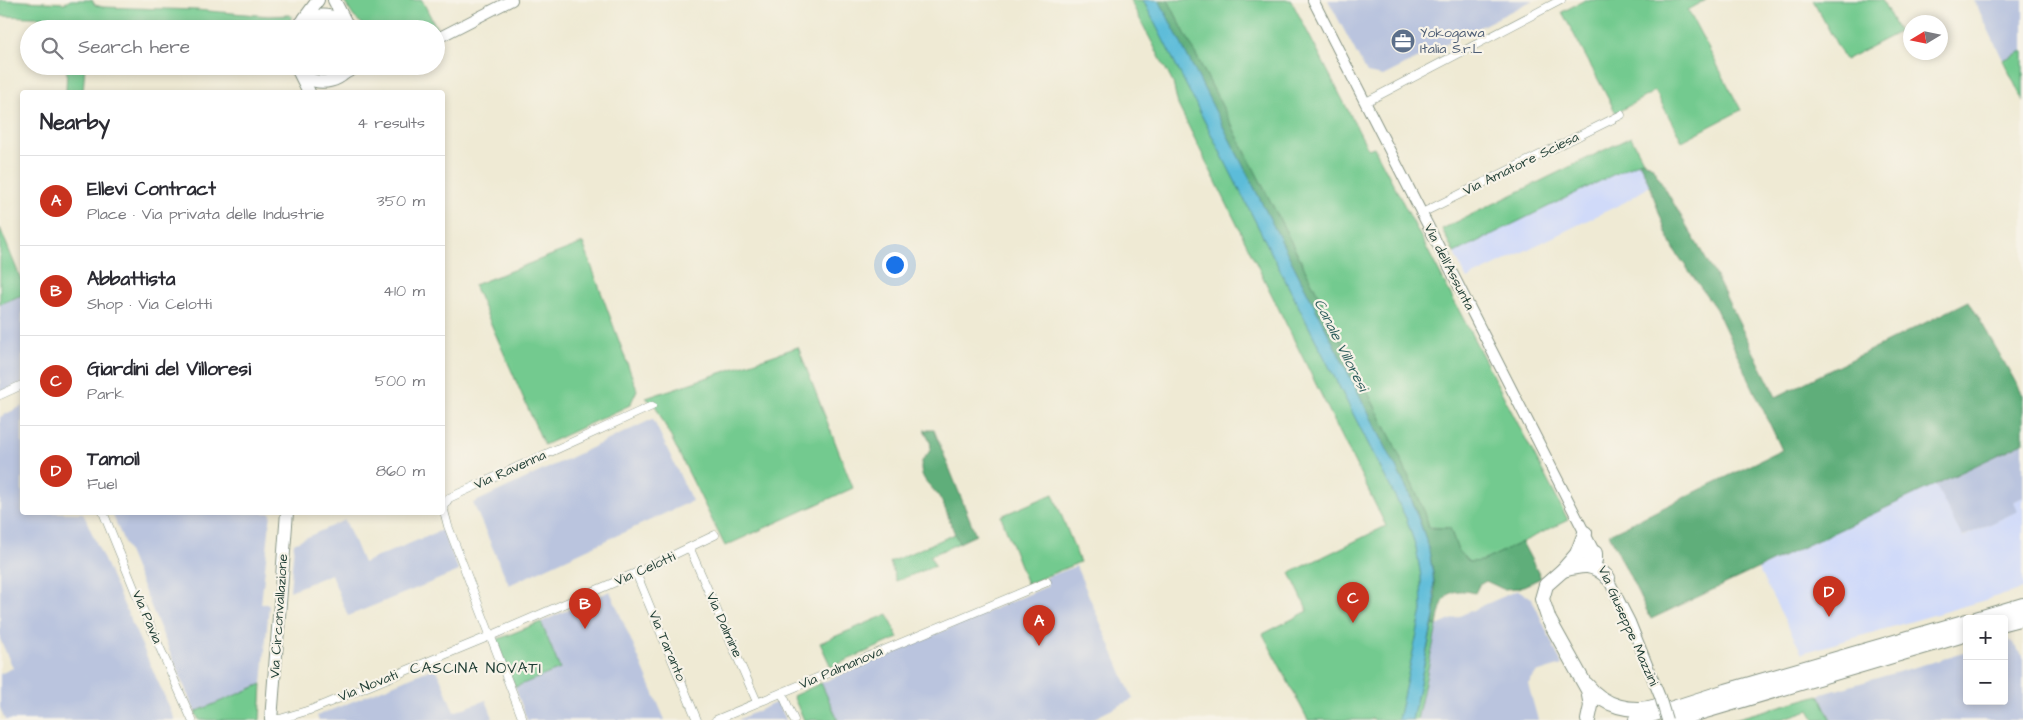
<!DOCTYPE html>
<meta charset="utf-8">
<style>
:root{--surface:#fff;--page:#f7f7f7;--text:#2b2b33;--muted:#7c7c81;--line:#e1e1e2;--accent:#c8321e}
body{margin:0;font-family:"Architects Daughter",sans-serif;background:var(--page);color:var(--text)}
.controls{position:absolute;right:15px;bottom:15px;display:grid;overflow:hidden;border-radius:5px;box-shadow:0 2px 8px #0003}
.controls button{width:45px;height:45px;display:grid;place-items:center;padding:0;border:0;border-bottom:1px solid var(--line);background:var(--surface);color:var(--text);font:25px sans-serif}
.compass{position:absolute;left:1903px;top:15px;width:45px;height:45px;border-radius:50%;background:var(--surface);box-shadow:0 2px 8px #0003;rotate:260deg}
.you{position:absolute;left:894px;top:264px;width:18px;height:18px;margin:-12px;border:4px solid #fff;border-radius:50%;background:#1a73e8;box-shadow:0 0 0 8px #1a73e833}
.badge{display:grid;place-items:center;width:32px;height:32px;border-radius:50%;background:var(--accent);color:#fff;font-size:16px;font-weight:700}
.pin{position:absolute;translate:-50% -41px;filter:drop-shadow(0 1px 2px #0008)}
.pin::after{content:'';position:absolute;top:26px;width:18px;height:15px;background:inherit;clip-path:polygon(0 0,100% 0,50% 100%)}
.list{margin:0;padding:0;list-style:none}
h2{display:flex;justify-content:space-between;align-items:center;height:65px;margin:0;padding:0 20px;font-size:21px}
h2 small{font-size:16px;font-weight:400;color:var(--muted)}
.list li{display:grid;grid-template-columns:32px 1fr auto;gap:15px;align-items:center;box-sizing:border-box;height:90px;padding:0 20px;border-top:1px solid var(--line)}
.list b{display:block;font-size:19px;white-space:nowrap}
.list p{margin:0;font-size:16px;white-space:nowrap;color:var(--muted)}
.list em{font-size:16px;font-style:normal;color:var(--muted)}
.icon{flex:none;width:28px;height:28px;fill:none;stroke:currentColor;stroke-width:2;stroke-linecap:round;stroke-linejoin:round}
.map{position:relative;flex:none;width:2023px;height:720px;overflow:hidden}
.search{position:absolute;background:var(--surface);box-shadow:0 2px 8px #0003;left:20px;top:20px;width:425px;height:55px;display:flex;align-items:center;gap:12px;box-sizing:border-box;padding:0 18px;border-radius:28px;color:var(--muted);font-size:19px}
.panel{position:absolute;background:var(--surface);box-shadow:0 2px 8px #0003;left:20px;top:90px;width:425px;height:425px;border-radius:5px}
.map>svg:first-child{display:block}
.built{fill:#d0daf9}
.industrial{fill:#bac4de}
.green{fill:#73ca8f;stroke:#498462}
.forest{fill:#5eae7a;stroke:#3e7657}
.water{fill:#5bbcd9;stroke:#3d7c86}
.lines{fill:none;stroke-linecap:round;stroke-linejoin:round}
.minor-casing{stroke:#879484;stroke-width:9}
.tertiary-casing{stroke:#879484;stroke-width:12}
.primary-casing{stroke:#879484;stroke-width:14}
.trunk-casing{stroke:#879484;stroke-width:16}
.minor{stroke:#fff;stroke-width:8}
.tertiary{stroke:#fff;stroke-width:10}
.primary{stroke:#fff;stroke-width:12}
.trunk{stroke:#fff;stroke-width:14}
.tertiary-bridge-casing{stroke:#879484;stroke-width:12;stroke-linecap:butt}
.tertiary-bridge{stroke:#fff;stroke-width:10}
.labels{text-anchor:middle;dominant-baseline:central;stroke-width:4.5;stroke-linejoin:round;paint-order:stroke}
.service-label{font-size:14px;fill:#4e5e75;stroke:#f7f3e8;text-anchor:start}
.street-label{font-size:14px;fill:#1f3d34;stroke:#f7f3e8}
.water-label{font-size:15px;font-style:italic;fill:#2e5d5d;stroke:#f7f3e8}
.neighbourhood-label{font-size:15px;letter-spacing:1px;fill:#1f3d34;stroke:#f7f3e8}
</style>
<div class="map">
<svg width="2023" height="720" viewBox="0 0 2023 720">
<rect width="100%" height="100%" fill="#f7f3e8"/>
<filter id="ink" filterUnits="userSpaceOnUse"><feTurbulence type="fractalNoise" baseFrequency=".02" numOctaves="2"/><feDisplacementMap in="SourceGraphic" scale="10" xChannelSelector="R" yChannelSelector="G"/><feConvolveMatrix kernelMatrix="1 2 1 2 8 2 1 2 1" color-interpolation-filters="sRGB"/></filter>
<filter id="wash" filterUnits="userSpaceOnUse"><feTurbulence type="fractalNoise" baseFrequency=".0096" numOctaves="4" result="noise"/><feDisplacementMap in="SourceGraphic" scale="20" xChannelSelector="R" yChannelSelector="G"/><feGaussianBlur stdDeviation="1.12" result="paint"/><feColorMatrix in="noise" values="0 0 0 0 0 0 0 0 0 0 0 0 0 0 0 0 0 1.4 0 .05"/><feComposite in="paint" operator="in"/></filter>
<g filter="url(#wash)">
<rect width="100%" height="100%" fill="#efead4"/>
<g class="built">
<polygon points="1639,162 1650,186 1625,202 1467,279 1454,253"/>
<polygon points="1935,484 1963,537 2017,511 2013,502 2023,497 2023,589 1802,653 1758,569"/>
</g>
<g class="industrial">
<polygon points="1328,0 1533,0 1383,76 1367,73"/>
<polygon points="1974,0 2023,0 2023,51 2003,60"/>
<polygon points="22,295 22,383 0,393 0,304"/>
<polygon points="22,406 22,512 83,513 175,720 5,720 0,708 0,674 13,668 0,639 0,417"/>
<polygon points="653,419 692,501 509,585 473,503"/>
<polygon points="2023,443 2023,497 2013,502 2018,511 1962,537 1935,484"/>
<polygon points="112,513 271,513 261,604 269,604 262,684 195,712"/>
<polygon points="345,520 363,563 442,530 459,571 348,616 331,574 290,591 294,543"/>
<polygon points="1076,566 1133,699 1090,720 838,720 821,683 1048,586 1045,578"/>
<polygon points="1518,590 1532,599 1562,665 1536,673 1528,684 1538,720 1417,720 1437,626"/>
<polygon points="610,591 665,720 527,720 515,687 559,669 541,622"/>
<polygon points="2007,640 2011,641 2023,656 2023,720 1831,720 1819,695 1967,652 1967,701 2004,701 2004,641"/>
<polygon points="436,667 454,712 486,700 493,718 487,720 319,720 317,716"/>
<polygon points="778,702 786,720 738,720 777,702"/>
</g>
<g class="green">
<polygon points="0,0 65,3 71,0 92,0 95,5 103,7 196,10 269,16 290,15 292,17 285,29 154,29 99,24 90,29 70,29 67,20 63,18 0,16"/>
<polygon points="343,0 422,0 437,29 368,29 354,17"/>
<polygon points="1130,0 1143,0 1406,518 1416,547 1421,576 1422,611 1398,720 1374,720 1373,718 1369,720 1308,720 1263,634 1308,611 1290,573 1386,526 1178,105 1173,83"/>
<polygon points="1168,0 1291,0 1368,149 1374,147 1568,520 1483,561 1469,562 1458,551 1450,528 1429,527 1425,513 1393,442"/>
<polygon points="1585,0 1706,0 1688,10 1741,110 1682,141 1655,91 1616,113 1562,12"/>
<polygon points="1813,0 1882,0 1899,32 1845,60"/>
<polygon points="2023,51 2023,101 2003,60"/>
<polygon points="67,66 85,66 83,92 66,92"/>
<polygon points="1631,137 1643,160 1454,253 1442,229"/>
<polygon points="0,228 22,282 22,295 0,304"/>
<polygon points="583,243 637,390 630,405 544,445 474,285"/>
<polygon points="798,347 853,488 725,546 655,405 646,398"/>
<polygon points="1053,494 1080,562 1027,584 1001,516"/>
<polygon points="955,534 959,543 930,556 935,566 896,581 890,562"/>
<polygon points="888,614 898,638 831,667 820,643"/>
<polygon points="541,622 560,669 515,687 496,640"/>
<polygon points="1433,625 1437,626 1417,720 1412,720"/>
<polygon points="821,683 838,720 804,720 793,696"/>
<polygon points="262,684 260,720 199,720 195,712"/>
<polygon points="1819,695 1831,720 1815,720 1809,710 1779,720 1731,720"/>
</g>
<g class="forest">
<path d="M1159 0H1168L1393 442 1425 513 1429 528H1450L1458 551 1469 562 1483 561 1522 542 1541 578 1519 588 1503 589 1486 581 1479 585 1475 593C1446 585 1441 600 1437 626L1433 625C1441 580 1426 534 1409 493Z"/>
<polygon points="1643,160 1652,166 1714,273 1776,397 1969,301 2023,395 2023,443 1651,619 1609,534 1782,450 1716,309 1675,251 1665,230 1650,186 1639,162"/>
<path d="M924 430H934L976 535 959 543C952 529 948 513 941 500 935 488 921 482 921 468 920 452 941 456 924 430Z"/>
</g>
<polygon class="water" points="1143,0 1159,0 1409,493 1428,545 1433,575 1435,612 1412,720 1398,720 1422,611 1421,576 1416,547 1406,518"/>
</g>
<g filter="url(#ink)">
<g class="lines">
<defs>
<g id="minor">
<polyline points="1366,102 1561,0"/>
<polyline points="1422,213 1621,115"/>
<polyline points="0,395 22,385"/>
<polyline points="103,512 140,603 192,720"/>
<polyline points="690,549 757,702"/>
<polyline points="636,573 697,720"/>
<polyline points="782,693 794,720"/>
<polyline points="271,719 280,719 313,709 490,636 636,573 715,535"/>
<polyline points="523,720 448,526 443,507 449,498 652,406"/>
<polyline points="716,720 1047,582"/>
</g>
<g id="tertiary">
<polyline points="1313,0 1597,557"/>
<polyline points="436,39 512,0"/>
<polyline points="345,74 361,66"/>
<polyline points="1605,573 1630,622 1660,697"/>
</g>
<g id="primary">
<polyline points="334,0 346,23"/>
<polyline points="304,19 318,0"/>
<path d="M295 29C310 11 335 11 350 29"/>
<path d="M294 66C309 87 336 87 351 66"/>
<polyline points="300,74 309,92"/>
<polyline points="271,720 287,512"/>
</g>
<g id="trunk">
<polyline points="1585,533 1577,554 1563,570 1546,585 1542,599 1549,620 1588,690 1591,706 1588,720"/>
<polyline points="1577,554 1587,552 1595,553 1595,560 1587,566"/>
<path d="M1563 570C1582 565 1593 562 1608 578"/>
<polyline points="1976,619 2023,605"/>
<polyline points="2004,623 2023,618"/>
<path d="M1587 685C1603 706 1632 714 1657 706"/>
<polyline points="1636,720 1726,691 1967,621"/>
<polyline points="1675,720 1967,634"/>
</g>
</defs>
<use href="#minor" class="minor-casing"/>
<use href="#tertiary" class="tertiary-casing"/>
<use href="#primary" class="primary-casing"/>
<use href="#trunk" class="trunk-casing"/>
<use href="#minor" class="minor"/>
<use href="#tertiary" class="tertiary"/>
<use href="#primary" class="primary"/>
<use href="#trunk" class="trunk"/>
<defs>
<polyline id="tertiary-bridge" points="1660,697 1667,720"/>
</defs>
<use href="#tertiary-bridge" class="tertiary-bridge-casing"/>
<use href="#tertiary-bridge" class="tertiary-bridge"/>
</g>
</g>
<defs>
<symbol id="office-disc" viewBox="-11 -11 22 22"><circle r="9.5" fill="#5c6f8a" stroke="#f7f3e8"/><path d="M-6-3h4V-5.5h4V-3h4V5H-6ZM-1-4.5V-3h2v-1.5ZM-6 0V1H6V0Z" fill="#fff"/></symbol>
</defs>
<g fill-rule="evenodd">
<use href="#office-disc" x="1389" y="27" width="28" height="28"/>
</g>
<g class="labels">
<g class="service-label">
<text x="1420" y="33">Yokogawa<tspan x="1420" dy="16">Italia S.r.L</tspan></text>
</g>
<g class="street-label">
<text transform="translate(1521 164) rotate(-26)">Via Amatore Sciesa</text>
<text transform="translate(1449 267) rotate(63)">Via dell'Assunta</text>
<text transform="translate(510 470) rotate(-24)">Via Ravenna</text>
<text transform="translate(645 569) rotate(-24)">Via Celotti</text>
<text transform="translate(279 616) rotate(-86)">Via Circonvallazione</text>
<text transform="translate(147 617) rotate(67)">Via Pavia</text>
<text transform="translate(724 625) rotate(66)">Via Dalmine</text>
<text transform="translate(1628 626) rotate(66)">Via Giuseppe Mazzini</text>
<text transform="translate(667 646) rotate(67)">Via Taranto</text>
<text transform="translate(841 668) rotate(-23)">Via Palmanova</text>
<text transform="translate(368 686) rotate(-22)">Via Novati</text>
</g>
<g class="water-label">
<text transform="translate(1341 345) rotate(63)">Canale Villoresi</text>
</g>
<g class="neighbourhood-label">
<text x="476" y="668">CASCINA NOVATI</text>
</g>
</g>
</svg>
<div class="controls">
<button>+</button>
<button>−</button>
</div>
<svg class="compass" viewBox="-18 -18 36 36"><path d="M0-13l5 13h-10z" fill="#e53935"/><path d="M0 13l5-13h-10z" fill="#7c7c81"/></svg>
<div class="you"></div>
<div class="pin badge" style="left:1039px;top:646px">A</div>
<div class="pin badge" style="left:585px;top:629px">B</div>
<div class="pin badge" style="left:1353px;top:623px">C</div>
<div class="pin badge" style="left:1829px;top:617px">D</div>
<div class="search"><svg class="icon" aria-label="search" viewBox="0 0 24 24"><circle cx="10" cy="10" r="6"/><path d="M15 15l6 6"/></svg>Search here</div>
<section class="panel">
<h2>Nearby<small>4 results</small></h2>
<ul class="list">
<li><span class="badge">A</span><div><b>Ellevi Contract</b><p>Place · Via privata delle Industrie</p></div><em>350 m</em></li>
<li><span class="badge">B</span><div><b>Abbattista</b><p>Shop · Via Celotti</p></div><em>410 m</em></li>
<li><span class="badge">C</span><div><b>Giardini del Villoresi</b><p>Park</p></div><em>500 m</em></li>
<li><span class="badge">D</span><div><b>Tamoil</b><p>Fuel</p></div><em>860 m</em></li>
</ul>
</section>
</div>
